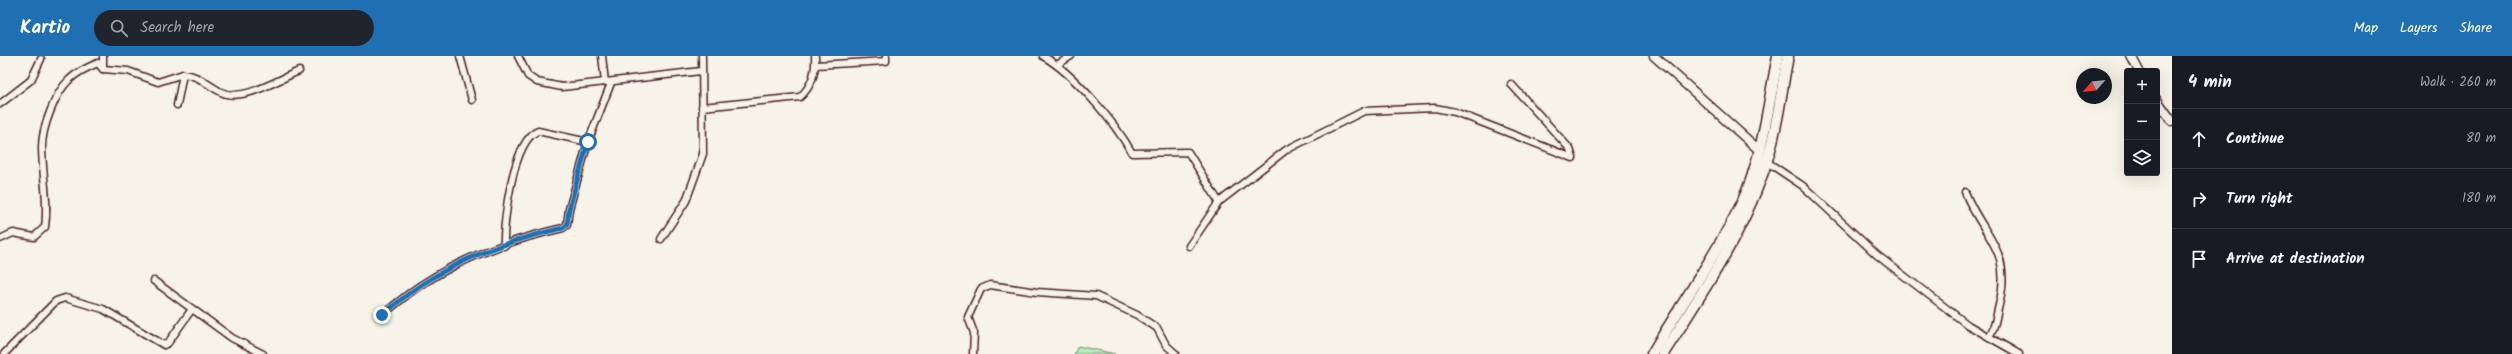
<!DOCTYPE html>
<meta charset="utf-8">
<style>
:root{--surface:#171b24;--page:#20242c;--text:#f1f3f6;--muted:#9ea1a6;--line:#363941;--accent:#1f6fb2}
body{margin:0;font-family:Kalam,sans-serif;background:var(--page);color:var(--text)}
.controls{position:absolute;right:12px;top:12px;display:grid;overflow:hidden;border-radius:4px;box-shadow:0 4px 16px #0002}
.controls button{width:36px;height:36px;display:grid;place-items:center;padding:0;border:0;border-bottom:1px solid var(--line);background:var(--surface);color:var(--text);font:20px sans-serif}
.compass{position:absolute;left:2076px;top:12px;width:36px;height:36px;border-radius:50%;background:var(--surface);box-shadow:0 4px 16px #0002;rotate:243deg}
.stop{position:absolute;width:12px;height:12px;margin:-9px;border:3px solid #1f6fb2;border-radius:50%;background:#fff}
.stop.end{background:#1f6fb2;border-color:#fff;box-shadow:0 1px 4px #0008}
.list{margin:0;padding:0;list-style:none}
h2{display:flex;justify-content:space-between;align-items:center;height:52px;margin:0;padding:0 16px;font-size:17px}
h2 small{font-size:13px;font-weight:400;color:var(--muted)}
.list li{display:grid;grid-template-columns:26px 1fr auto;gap:12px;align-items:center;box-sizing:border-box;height:60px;padding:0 16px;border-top:1px solid var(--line)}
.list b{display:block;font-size:15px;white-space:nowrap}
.list em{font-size:13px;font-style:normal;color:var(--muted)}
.icon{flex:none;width:22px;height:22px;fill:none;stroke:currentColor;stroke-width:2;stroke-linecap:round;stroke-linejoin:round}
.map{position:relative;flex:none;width:2172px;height:298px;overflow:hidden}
header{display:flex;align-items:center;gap:24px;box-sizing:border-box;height:56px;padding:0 20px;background:var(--accent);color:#fff}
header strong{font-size:19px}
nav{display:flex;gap:22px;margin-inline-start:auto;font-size:14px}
.search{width:280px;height:36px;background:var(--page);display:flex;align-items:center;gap:10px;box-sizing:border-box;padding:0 14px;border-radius:22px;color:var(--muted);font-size:15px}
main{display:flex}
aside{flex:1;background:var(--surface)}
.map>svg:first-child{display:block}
.green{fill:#b3f0b7;stroke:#7e8871}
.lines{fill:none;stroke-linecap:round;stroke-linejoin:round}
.minor-casing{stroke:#4a1f2b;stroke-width:9}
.tertiary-casing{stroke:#4a1f2b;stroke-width:11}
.primary-casing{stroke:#4a1f2b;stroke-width:13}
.minor{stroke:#f7f3e8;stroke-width:6}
.tertiary{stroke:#f7f3e8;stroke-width:8}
.primary{stroke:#f7f3e8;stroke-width:10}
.route{stroke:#1f6fb2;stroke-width:5}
</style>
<header>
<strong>Kartio</strong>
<div class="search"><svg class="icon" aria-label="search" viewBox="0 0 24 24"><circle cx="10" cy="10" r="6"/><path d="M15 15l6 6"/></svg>Search here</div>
<nav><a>Map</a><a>Layers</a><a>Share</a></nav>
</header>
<main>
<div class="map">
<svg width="2172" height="298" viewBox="0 0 2172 298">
<rect width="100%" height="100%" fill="#f7f3e8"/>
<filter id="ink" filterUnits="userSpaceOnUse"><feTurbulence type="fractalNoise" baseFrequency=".025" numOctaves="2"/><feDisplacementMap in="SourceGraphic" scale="8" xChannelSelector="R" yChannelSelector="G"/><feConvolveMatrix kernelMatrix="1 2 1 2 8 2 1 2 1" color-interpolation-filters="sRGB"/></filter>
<g filter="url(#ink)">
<polygon class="green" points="1078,290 1115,298 1074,298"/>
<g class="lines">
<defs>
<g id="minor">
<polyline points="103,0 103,13"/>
<polyline points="460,0 472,44"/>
<polyline points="518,0 528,20 537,26 562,31 701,15"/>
<polyline points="602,0 605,26"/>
<path d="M1043 0C1074 18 1114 65 1132 97L1188 96 1219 146"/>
<polyline points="816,9 886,5 886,0"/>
<polyline points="1057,9 1071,0"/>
<path d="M183 18C199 19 207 29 221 36 242 47 279 23 299 15"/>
<polyline points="0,48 31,24 41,3"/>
<path d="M702 51 800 41C812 30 816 16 815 0"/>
<polyline points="1767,106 1803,130 1877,199 1968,269 2019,298"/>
<path d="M1965 136C1983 182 2013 192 1999 249 1996 260 1996 270 1989 281"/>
<path d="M0 183 13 177 34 181 45 171C49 144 42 118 42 91 42 72 55 37 69 24 77 16 88 11 98 7L103 13 128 15 158 26 183 18 177 49"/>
<polyline points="661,183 686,145 703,98 702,0"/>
<path d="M504 190C503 165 513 84 538 75L588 86"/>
<polyline points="1189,190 1219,146 1286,94 1364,55 1435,52 1455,56 1573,102 1570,93 1511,28"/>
<polyline points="154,225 232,282 263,298"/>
<path d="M382 259C395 249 407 238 421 229 463 201 514 183 563 172L567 169 569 153 588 86 611 27"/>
<polyline points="4,298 56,245 65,242 103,253 164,289 168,287 192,253"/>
<polyline points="973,298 974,277 968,261 981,233 990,229 1037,236 1096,240 1137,259 1157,272 1166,289 1176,298"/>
</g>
<g id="tertiary">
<polyline points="1654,0 1759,94"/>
<polyline points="2131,0 2139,15"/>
<polyline points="2157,44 2172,65"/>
</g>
<g id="primary">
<path d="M1652 298C1681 248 1716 200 1742 147 1763 101 1768 49 1778 0"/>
<path d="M1663 298C1702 237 1745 174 1767 104 1778 71 1781 34 1788 0"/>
</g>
</defs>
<use href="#minor" class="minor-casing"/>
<use href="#tertiary" class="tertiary-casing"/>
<use href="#primary" class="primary-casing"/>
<use href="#minor" class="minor"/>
<use href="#tertiary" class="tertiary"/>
<use href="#primary" class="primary"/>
</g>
</g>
<g class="lines" filter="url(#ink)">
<path class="route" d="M382 259C395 249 407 238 421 229 463 201 514 183 563 172L567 169 569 153 588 86"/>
</g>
</svg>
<div class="controls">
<button>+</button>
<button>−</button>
<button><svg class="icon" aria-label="layers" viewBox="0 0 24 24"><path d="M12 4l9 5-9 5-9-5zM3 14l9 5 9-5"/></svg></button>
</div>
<svg class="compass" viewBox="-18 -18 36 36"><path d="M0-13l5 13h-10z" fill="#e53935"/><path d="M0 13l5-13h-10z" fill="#9ea1a6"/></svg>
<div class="stop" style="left:588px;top:86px"></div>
<div class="stop end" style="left:382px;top:259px"></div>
</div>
<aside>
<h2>4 min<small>Walk · 260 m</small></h2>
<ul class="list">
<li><svg class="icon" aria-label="ahead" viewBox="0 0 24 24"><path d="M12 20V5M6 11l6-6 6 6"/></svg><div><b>Continue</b></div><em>80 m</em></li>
<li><svg class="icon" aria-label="right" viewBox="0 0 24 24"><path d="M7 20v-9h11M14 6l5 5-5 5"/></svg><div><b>Turn right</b></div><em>180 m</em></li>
<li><svg class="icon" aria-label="arrive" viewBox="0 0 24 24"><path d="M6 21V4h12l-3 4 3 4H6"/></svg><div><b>Arrive at destination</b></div></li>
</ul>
</aside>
</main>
